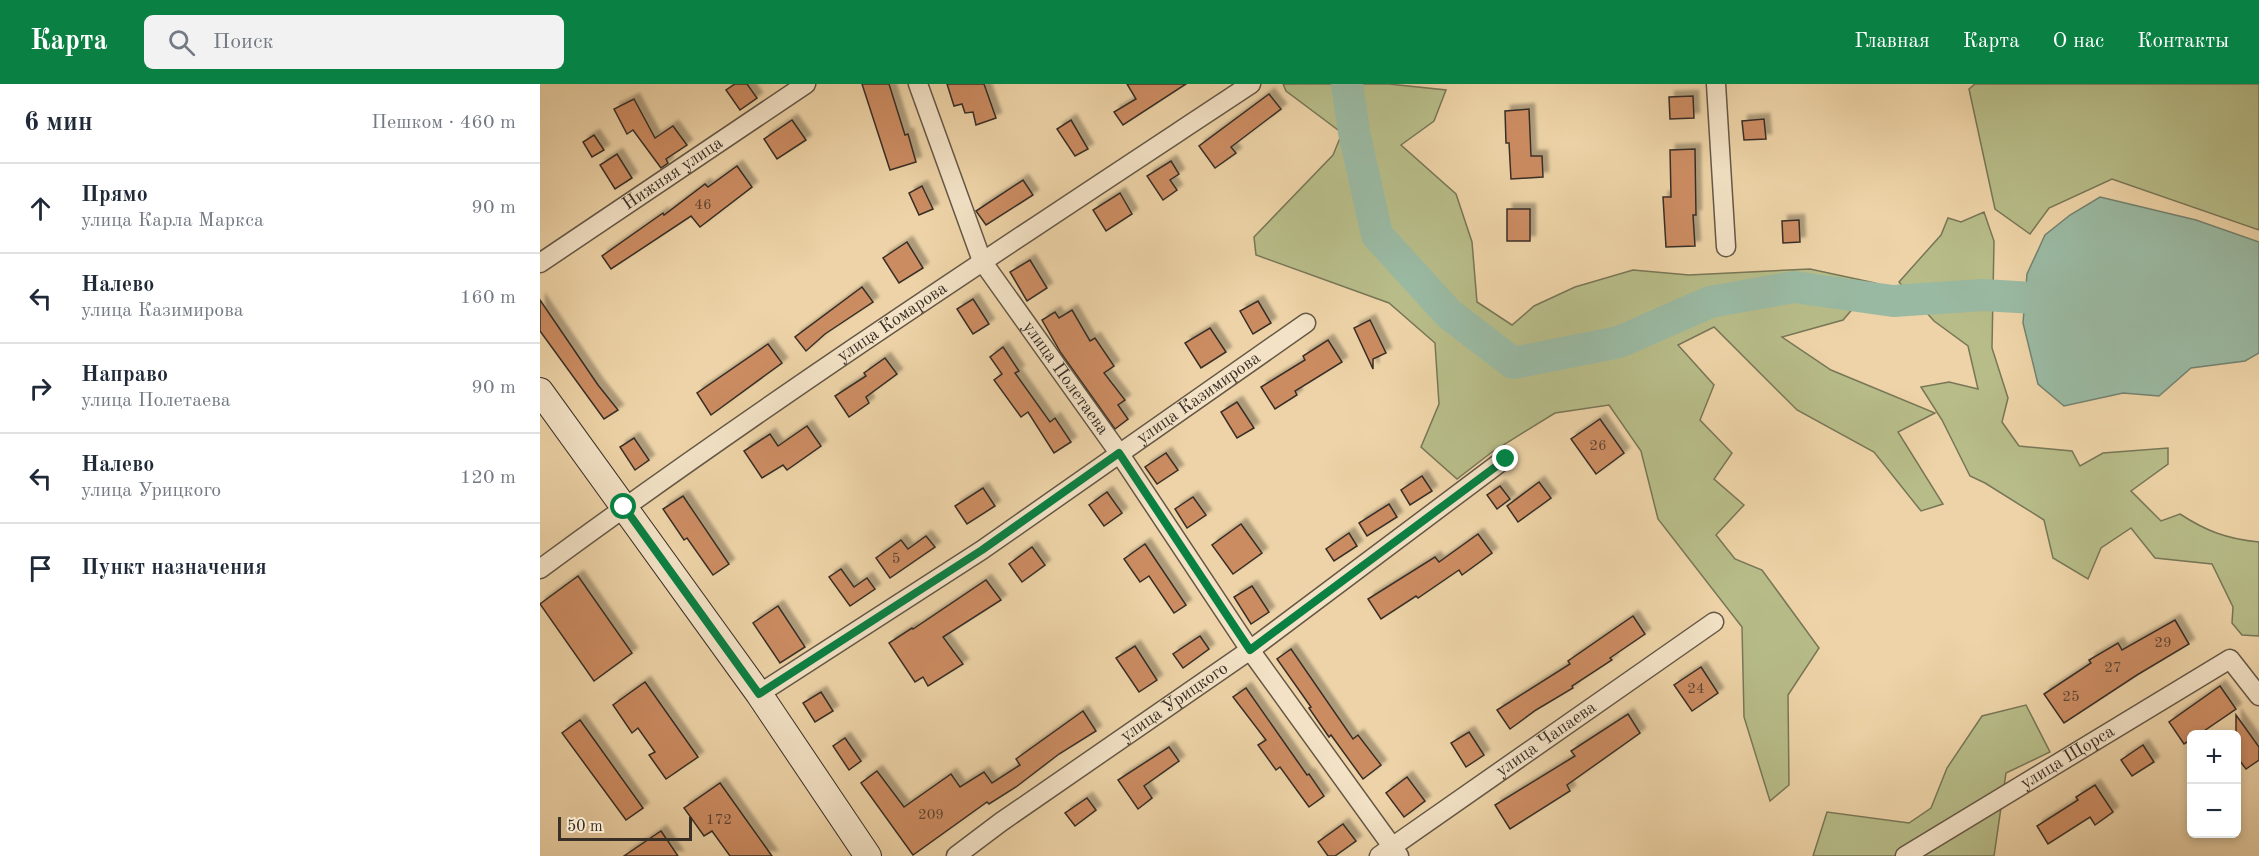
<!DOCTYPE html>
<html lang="ru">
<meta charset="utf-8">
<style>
:root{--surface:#fff;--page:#f2f2f3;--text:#1f2937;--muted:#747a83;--line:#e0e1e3;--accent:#0b8043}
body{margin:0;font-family:"Old Standard TT",serif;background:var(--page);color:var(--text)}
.controls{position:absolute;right:18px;bottom:18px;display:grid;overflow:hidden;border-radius:9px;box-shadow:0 3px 9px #0003}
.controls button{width:54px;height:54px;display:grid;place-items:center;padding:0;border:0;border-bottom:2px solid var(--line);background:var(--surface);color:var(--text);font:30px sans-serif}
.scale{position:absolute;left:18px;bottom:15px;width:134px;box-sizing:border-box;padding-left:6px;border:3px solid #382f26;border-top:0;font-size:16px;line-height:21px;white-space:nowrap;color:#382f26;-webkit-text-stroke:4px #f3e2c6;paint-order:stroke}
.stop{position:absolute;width:18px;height:18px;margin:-14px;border:4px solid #0b8043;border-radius:50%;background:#fff}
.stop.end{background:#0b8043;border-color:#fff;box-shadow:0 2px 6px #0008}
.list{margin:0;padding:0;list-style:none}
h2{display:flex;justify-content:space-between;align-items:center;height:78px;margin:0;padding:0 24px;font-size:26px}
h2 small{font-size:20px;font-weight:400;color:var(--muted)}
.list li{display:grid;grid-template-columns:39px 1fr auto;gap:18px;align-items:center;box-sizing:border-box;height:90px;padding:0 24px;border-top:2px solid var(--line)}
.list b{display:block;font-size:22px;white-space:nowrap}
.list p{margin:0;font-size:20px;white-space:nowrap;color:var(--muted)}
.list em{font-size:20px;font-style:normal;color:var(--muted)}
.icon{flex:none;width:33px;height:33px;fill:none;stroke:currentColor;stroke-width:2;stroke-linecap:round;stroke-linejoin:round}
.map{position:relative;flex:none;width:1719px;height:772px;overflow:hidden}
header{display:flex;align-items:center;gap:36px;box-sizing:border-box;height:84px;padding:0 30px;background:var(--accent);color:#fff}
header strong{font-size:28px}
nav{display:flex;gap:33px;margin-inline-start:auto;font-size:21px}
.search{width:420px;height:54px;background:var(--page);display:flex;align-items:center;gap:15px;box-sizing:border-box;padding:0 21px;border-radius:9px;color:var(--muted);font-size:22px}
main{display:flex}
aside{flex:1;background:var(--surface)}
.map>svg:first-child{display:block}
.green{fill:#b7bc88;stroke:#787657;stroke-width:1.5}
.water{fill:#9ab9a2;stroke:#738270;stroke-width:1.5}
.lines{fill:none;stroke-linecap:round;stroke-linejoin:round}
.river{stroke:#9ab9a2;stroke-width:32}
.building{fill:#cc8c62;stroke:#382f26;stroke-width:1.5;filter:url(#shadow)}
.street-casing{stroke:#655846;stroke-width:21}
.secondary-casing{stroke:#382f26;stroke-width:28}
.street{stroke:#f3e2c6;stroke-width:18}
.secondary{stroke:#f3e2c6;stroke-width:26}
.route{stroke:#0b8043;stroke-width:8}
.labels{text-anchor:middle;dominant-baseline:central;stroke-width:4.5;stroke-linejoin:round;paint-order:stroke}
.number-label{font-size:15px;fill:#5d4635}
.street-label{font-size:18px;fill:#382f26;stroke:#f3e2c6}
</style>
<header>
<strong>Карта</strong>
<div class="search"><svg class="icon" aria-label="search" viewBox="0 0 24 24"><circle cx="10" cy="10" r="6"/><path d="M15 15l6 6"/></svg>Поиск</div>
<nav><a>Главная</a><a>Карта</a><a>О нас</a><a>Контакты</a></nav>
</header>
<main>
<aside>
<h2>6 мин<small>Пешком · 460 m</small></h2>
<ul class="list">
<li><svg class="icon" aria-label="ahead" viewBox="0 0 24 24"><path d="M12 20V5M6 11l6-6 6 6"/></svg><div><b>Прямо</b><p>улица Карла Маркса</p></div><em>90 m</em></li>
<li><svg class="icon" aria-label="left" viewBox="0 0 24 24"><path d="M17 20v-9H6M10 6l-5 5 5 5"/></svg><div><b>Налево</b><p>улица Казимирова</p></div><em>160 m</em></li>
<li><svg class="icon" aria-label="right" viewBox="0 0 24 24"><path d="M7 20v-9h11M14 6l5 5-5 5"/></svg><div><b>Направо</b><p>улица Полетаева</p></div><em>90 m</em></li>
<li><svg class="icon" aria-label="left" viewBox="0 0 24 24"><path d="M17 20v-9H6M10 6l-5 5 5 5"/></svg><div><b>Налево</b><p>улица Урицкого</p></div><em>120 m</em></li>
<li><svg class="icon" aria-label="arrive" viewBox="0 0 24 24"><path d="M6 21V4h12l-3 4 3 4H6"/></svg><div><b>Пункт назначения</b></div></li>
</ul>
</aside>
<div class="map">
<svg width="1719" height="772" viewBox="0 0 1719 772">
<defs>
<filter id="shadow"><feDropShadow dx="5.5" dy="-5.5" stdDeviation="1.5" flood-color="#0004"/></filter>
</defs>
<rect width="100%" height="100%" fill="#edd3a7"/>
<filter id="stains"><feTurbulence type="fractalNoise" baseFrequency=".00333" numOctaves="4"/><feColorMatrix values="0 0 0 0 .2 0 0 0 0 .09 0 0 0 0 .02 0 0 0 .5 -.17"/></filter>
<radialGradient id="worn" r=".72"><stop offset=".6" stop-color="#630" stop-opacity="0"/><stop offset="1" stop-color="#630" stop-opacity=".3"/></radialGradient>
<g class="green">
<polygon points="743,0 849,0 906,6 894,37 861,61 916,110 932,158 937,218 972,241 994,222 1035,203 1093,186 1149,191 1270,185 1335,199 1303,236 1242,253 1291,286 1395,329 1358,348 1403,420 1381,427 1334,368 1257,326 1174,243 1138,261 1174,301 1160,336 1192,369 1174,395 1204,421 1176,451 1195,475 1222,486 1279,564 1248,611 1249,701 1230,717 1204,633 1202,543 1118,435 1101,367 1069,321 1015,329 952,368 917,395 881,363 899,320 895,259 849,219 716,171 714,153 793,71 802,49 746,7"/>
<polygon points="1435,0 1719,0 1719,146 1572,95 1509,124 1490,150 1455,125 1429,5"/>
<path d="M1444 128 1454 157 1452 264 1468 314 1462 338 1479 362 1532 367 1540 382 1563 369 1628 364V380L1591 407 1621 437 1640 430C1666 447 1687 455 1719 458V552L1702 551 1692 539 1693 523 1672 480 1615 474 1591 444 1561 464 1548 495 1513 474 1504 436 1445 399 1430 392 1402 336 1381 303 1409 298 1438 305 1428 262 1394 237 1359 198 1401 151 1408 134 1421 138Z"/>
<polygon points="1486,621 1510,668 1466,689 1454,772 1273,772 1287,728 1369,739 1391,724 1407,684 1442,632"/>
</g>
<polygon class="water" points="1560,113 1656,136 1719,158 1719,269 1705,277 1651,284 1619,312 1583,309 1524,322 1498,300 1483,239 1487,190 1505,151 1530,131"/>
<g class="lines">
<polyline class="river" points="807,0 814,48 837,151 909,230 973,279 1079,258 1170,218 1254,203 1353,217 1443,211 1526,216"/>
</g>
<g class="building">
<polygon points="195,0 207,0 217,14 200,26 186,6"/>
<polygon points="322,0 349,0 365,51 368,50 376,78 350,86"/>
<polygon points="407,0 444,0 456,34 436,41 433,28 425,29 422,20 414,22"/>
<polygon points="587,0 646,0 583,41 574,28 596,15"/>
<polygon points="729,10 741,25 691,63 696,69 675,84 659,62"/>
<polygon points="1153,12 1154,34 1130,35 1129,13"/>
<polygon points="94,15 115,54 133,42 147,61 126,75 128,79 121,84 93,46 87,50 74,25"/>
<polygon points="989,25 991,72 1002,72 1003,93 971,95 969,59 966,59 965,27"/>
<polygon points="1224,35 1226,55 1204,56 1202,37"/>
<polygon points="252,36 266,56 237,75 224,55"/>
<polygon points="531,36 548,65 535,72 517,45"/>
<polygon points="54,51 64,66 52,73 43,58"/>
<polygon points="1155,65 1156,131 1153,131 1155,162 1126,163 1123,113 1131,113 1130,66"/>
<polygon points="77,70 92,94 75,105 60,81"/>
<polygon points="631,77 639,90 630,96 637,106 623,116 607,92"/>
<polygon points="197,82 212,103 160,143 151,132 71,185 62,172 123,129 124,131 165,100 168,103"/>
<polygon points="483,96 493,111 446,141 436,127"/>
<polygon points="382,102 393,125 379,131 369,109"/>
<polygon points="580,109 592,130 566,147 553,126"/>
<rect x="967" y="125" width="23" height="32"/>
<polygon points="1259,136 1260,158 1243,159 1242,137"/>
<polygon points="367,158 383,184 359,199 343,174"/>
<polygon points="490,176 507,204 487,217 470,188"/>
<polygon points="322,203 333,218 285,250 266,267 255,253"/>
<polygon points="433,215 449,240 433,250 417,225"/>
<polygon points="0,216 58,301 78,326 64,335 0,247"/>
<polygon points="718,217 731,239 713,250 700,227"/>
<polygon points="532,226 550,257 555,254 574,282 564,289 585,316 578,321 588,335 575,345 521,269 502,236 515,228 519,234"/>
<polygon points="830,236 846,269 833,275 833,285 814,244"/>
<polygon points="670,244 686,268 661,284 645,259"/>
<polygon points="788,256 802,278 755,307 757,311 735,325 721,303 765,276 763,272"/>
<polygon points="228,260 242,279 171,331 157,309"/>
<polygon points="463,263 479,287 475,289 510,338 515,334 531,358 514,369 488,328 481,333 454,296 462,290 450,273"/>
<polygon points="345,274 357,290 326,313 329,319 309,333 295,312 326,292 324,289"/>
<polygon points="697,318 714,344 697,354 681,328"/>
<polygon points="1060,335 1084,369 1056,390 1031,355"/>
<polygon points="267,342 281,362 247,386 243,381 222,394 204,367 230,350 238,362"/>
<polygon points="94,354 109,376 95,386 80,363"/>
<polygon points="626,369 638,386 617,400 605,383"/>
<polygon points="882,392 892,407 870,421 861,406"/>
<polygon points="999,398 1011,414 978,438 967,422"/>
<polygon points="960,402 970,415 957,425 947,411"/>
<polygon points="443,404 455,422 427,440 415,422"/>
<polygon points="567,408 582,429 564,442 549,421"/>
<polygon points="143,412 189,480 173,491 147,454 144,456 123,425"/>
<polygon points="653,413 666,431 647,444 635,425"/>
<polygon points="849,420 857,433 827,452 819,439"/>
<polygon points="701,440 722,469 693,490 672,461"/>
<polygon points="809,449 817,462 794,477 786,465"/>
<polygon points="938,450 952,469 922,491 919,486 878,514 876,512 841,535 828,515 895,473 899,478"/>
<polygon points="386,452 395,463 350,494 336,474 361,456 368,465"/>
<polygon points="605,460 646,521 634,529 609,492 600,498 584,475"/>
<polygon points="492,463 505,481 482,498 469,480"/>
<polygon points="301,485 314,503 327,494 335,505 310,522 289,493"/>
<polygon points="38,492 92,569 54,597 0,520"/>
<polygon points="446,496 461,516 403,553 423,580 388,602 383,593 375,598 349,559 372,544 373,545"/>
<polygon points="712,502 729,528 711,540 694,513"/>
<polygon points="238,522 265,563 240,579 213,539"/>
<polygon points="1093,532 1105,550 1070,574 1072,576 1032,602 1033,604 996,626 970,645 957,626 1030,580 1028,577"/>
<polygon points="1635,536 1649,560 1597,591 1524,639 1504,610 1551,579 1549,576 1578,559 1582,566"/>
<polygon points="660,552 669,565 643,584 633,570"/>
<polygon points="595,562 617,596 599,608 576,574"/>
<polygon points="751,565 813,655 818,651 841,681 823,695 791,651 789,653 769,624 771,623 737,575"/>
<polygon points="1161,583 1178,609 1152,627 1134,601"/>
<polygon points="105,598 158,673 126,695 109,671 115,668 98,644 92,649 73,621"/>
<polygon points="1680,602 1696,625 1658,651 1652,651 1652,655 1644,660 1629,638"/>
<polygon points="706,604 767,691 769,690 784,712 769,723 740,683 736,686 718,661 726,656 693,613"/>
<polygon points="281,608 293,627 275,638 263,619"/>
<polygon points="543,627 556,647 519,670 476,703 449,720 447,718 373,771 321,699 337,687 364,723 411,690 420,703 444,688 452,699 480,681 476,675"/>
<polygon points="1088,630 1100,649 1027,701 1030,707 970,745 955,721 1035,672 1031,667"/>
<polygon points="1696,631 1719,663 1719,676 1706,685 1696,672"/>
<polygon points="40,636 103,724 86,736 22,649"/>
<polygon points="929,648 944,671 926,683 911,659"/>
<polygon points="305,654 321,677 309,686 293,662"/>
<polygon points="1603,661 1614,678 1592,692 1581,676"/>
<polygon points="629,663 639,677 604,702 612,714 598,725 578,696"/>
<polygon points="867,693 885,717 864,733 846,709"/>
<polygon points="180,699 232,772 190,772 172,747 164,752 144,724"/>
<polygon points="1555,701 1573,728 1555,741 1550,733 1508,760 1497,742 1538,716 1536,713"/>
<polygon points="547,714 556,726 535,742 525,729"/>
<polygon points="803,740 816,757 795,772 788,772 778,758"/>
<polygon points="121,747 138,772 84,772"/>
</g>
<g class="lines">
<defs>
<g id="street">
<path id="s1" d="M378 0 442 177 579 369 710 566 859 772"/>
<polyline points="1176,0 1186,163"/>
<path id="s2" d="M0 179 266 0"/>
<path id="s3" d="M0 485C231 315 472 158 711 0"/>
<path id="s4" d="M219 610 442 466 766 239"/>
<path id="s5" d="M416 772 461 738 710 566 966 374"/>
<path id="s6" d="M839 772 1174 538"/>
<path id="s7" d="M1365 772 1690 575 1719 612"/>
</g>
<polyline id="secondary" points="0,307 219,610 328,772"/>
</defs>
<use href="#street" class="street-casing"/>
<use href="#secondary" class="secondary-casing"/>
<use href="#street" class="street"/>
<use href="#secondary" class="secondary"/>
</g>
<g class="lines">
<polyline class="route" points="84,423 219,610 442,466 579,369 710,566 966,375"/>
</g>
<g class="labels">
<g class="number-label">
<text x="163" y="121">46</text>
<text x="1058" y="362">26</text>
<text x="356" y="475">5</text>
<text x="1623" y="559">29</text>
<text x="1573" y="584">27</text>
<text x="1156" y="605">24</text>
<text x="1531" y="613">25</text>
<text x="391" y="731">209</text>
<text x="179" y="736">172</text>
</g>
<g class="street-label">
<text stroke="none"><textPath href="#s2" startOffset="160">Нижняя улица</textPath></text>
<text stroke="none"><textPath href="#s3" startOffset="430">улица Комарова</textPath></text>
<text stroke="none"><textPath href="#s1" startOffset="332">улица Полетаева</textPath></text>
<text stroke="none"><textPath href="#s4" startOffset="530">улица Казимирова</textPath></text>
<text stroke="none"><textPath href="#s5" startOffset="267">улица Урицкого</textPath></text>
<text stroke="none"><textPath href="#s6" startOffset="204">улица Чапаева</textPath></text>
<text stroke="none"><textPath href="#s7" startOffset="190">улица Щорса</textPath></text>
</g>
</g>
<rect width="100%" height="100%" filter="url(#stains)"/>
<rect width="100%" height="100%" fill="url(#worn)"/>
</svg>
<div class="controls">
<button>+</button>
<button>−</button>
</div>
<div class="scale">50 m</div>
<div class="stop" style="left:84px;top:423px"></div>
<div class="stop end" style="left:966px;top:375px"></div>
</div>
</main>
